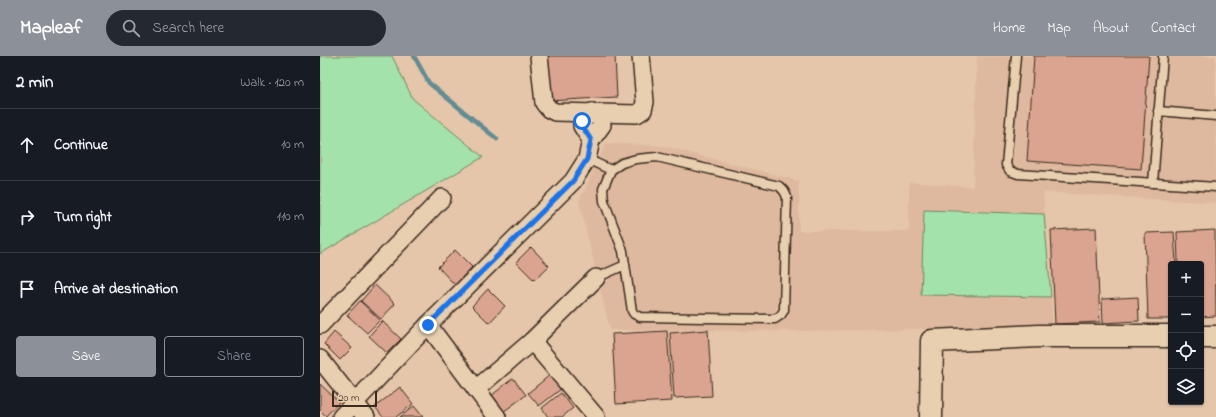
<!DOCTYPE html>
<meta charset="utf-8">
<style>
:root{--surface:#171b24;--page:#242831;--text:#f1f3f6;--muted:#9ea1a6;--line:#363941;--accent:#8c9099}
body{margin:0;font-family:"Indie Flower",sans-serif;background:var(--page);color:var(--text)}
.controls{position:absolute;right:12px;bottom:12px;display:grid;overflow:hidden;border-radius:4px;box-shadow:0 1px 3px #0004}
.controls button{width:36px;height:36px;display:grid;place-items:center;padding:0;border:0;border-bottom:1px solid var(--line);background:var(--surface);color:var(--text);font:20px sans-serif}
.scale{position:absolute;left:12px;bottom:10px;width:45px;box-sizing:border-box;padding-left:4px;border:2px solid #3b2a1e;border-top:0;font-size:11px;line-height:14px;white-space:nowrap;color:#3b2a1e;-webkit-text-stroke:3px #e8cfb0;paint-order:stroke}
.stop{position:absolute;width:12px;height:12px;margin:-9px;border:3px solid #1a73e8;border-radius:50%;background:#fff}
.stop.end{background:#1a73e8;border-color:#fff;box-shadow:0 1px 4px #0008}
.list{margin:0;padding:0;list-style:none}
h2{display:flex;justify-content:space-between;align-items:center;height:52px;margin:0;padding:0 16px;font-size:17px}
h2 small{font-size:13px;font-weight:400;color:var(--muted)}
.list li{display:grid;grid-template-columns:26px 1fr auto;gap:12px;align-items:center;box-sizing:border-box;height:72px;padding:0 16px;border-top:1px solid var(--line)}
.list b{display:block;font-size:15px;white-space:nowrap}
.list em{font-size:13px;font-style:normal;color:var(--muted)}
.actions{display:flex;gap:8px;padding:12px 16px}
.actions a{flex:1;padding:9px 0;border:1px solid var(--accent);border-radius:4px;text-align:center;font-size:14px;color:var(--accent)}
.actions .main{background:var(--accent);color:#fff}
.icon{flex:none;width:22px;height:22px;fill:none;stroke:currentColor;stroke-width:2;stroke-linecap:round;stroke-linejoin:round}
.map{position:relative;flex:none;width:896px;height:361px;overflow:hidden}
header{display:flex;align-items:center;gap:24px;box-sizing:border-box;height:56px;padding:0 20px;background:var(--accent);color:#fff}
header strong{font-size:19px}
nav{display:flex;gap:22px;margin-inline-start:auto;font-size:14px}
.search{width:280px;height:36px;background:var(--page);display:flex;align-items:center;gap:10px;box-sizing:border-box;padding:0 14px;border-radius:22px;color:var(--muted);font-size:15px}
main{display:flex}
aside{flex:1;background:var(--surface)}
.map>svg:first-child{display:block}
.built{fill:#dfb99f}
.green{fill:#a3e2ab;stroke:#6f8664}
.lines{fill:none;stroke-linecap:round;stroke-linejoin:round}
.stream{stroke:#648c92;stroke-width:4.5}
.building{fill:#daa490;stroke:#3b2a1e}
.lane-casing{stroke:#3b2a1e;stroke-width:11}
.street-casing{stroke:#3b2a1e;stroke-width:20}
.secondary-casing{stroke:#3b2a1e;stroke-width:25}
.lane{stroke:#e8cfb0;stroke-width:8}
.street{stroke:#e8cfb0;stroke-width:17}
.secondary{stroke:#e8cfb0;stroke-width:22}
.route{stroke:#1a73e8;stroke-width:5}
</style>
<header>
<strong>Mapleaf</strong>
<div class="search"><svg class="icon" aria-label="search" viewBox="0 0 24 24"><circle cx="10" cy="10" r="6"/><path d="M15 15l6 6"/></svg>Search here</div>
<nav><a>Home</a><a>Map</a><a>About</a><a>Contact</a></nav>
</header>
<main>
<aside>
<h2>2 min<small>Walk · 120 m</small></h2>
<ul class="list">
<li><svg class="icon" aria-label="ahead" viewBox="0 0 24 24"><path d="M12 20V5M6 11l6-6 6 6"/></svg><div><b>Continue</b></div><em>10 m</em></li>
<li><svg class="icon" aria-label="right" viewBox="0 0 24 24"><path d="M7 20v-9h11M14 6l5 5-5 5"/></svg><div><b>Turn right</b></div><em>110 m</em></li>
<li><svg class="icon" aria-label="arrive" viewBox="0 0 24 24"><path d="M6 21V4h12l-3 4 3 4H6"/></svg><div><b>Arrive at destination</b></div></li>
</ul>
<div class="actions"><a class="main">Save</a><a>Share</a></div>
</aside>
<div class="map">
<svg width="896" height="361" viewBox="0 0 896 361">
<rect width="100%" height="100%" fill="#e5c6aa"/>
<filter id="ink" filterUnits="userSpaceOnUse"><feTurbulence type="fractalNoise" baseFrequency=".025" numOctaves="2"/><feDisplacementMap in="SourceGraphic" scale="8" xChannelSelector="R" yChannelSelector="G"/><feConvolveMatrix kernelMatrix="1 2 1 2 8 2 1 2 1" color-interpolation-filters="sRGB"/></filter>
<g filter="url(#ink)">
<polygon class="built" points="657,0 896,0 896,147 723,136 733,271 478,275 290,274 259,145 286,87 343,90 479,125 479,175 589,175 589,126 653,131"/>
<g class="green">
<polygon points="0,0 72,0 93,43 163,101 0,198"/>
<polygon points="604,154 724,158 731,241 601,239"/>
</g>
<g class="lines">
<polyline class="stream" points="94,0 109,27 177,83"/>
</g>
<g class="building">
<polygon points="226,0 295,0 297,41 228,45"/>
<polygon points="714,0 829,0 821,113 707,105"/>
<polygon points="776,172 780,266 735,268 731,174"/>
<polygon points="895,174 896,260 881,261 881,208 858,208 857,176"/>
<polygon points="854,176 856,208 851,208 851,263 828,263 825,177"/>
<polygon points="211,191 229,210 214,224 196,206"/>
<polygon points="135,194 152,211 135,229 118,211"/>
<polygon points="55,229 75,248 61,263 41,245"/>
<polygon points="168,233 185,250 169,267 152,250"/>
<polygon points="818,241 819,265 783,267 782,243"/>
<polygon points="40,245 60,264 47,277 27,259"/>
<polygon points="62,265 81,283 67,297 49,280"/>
<polygon points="388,274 392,340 354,342 350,277"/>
<polygon points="347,275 352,345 296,348 292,278"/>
<polygon points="14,276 32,292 20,304 4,288"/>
<polygon points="230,319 241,333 219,350 208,337"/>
<polygon points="193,322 206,339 183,356 171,340"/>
<polygon points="0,328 19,346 6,360 0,354"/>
<polygon points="80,331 93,348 76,361 63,361 55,351"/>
<polygon points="241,337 253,352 242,361 228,361 222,352"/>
<polygon points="94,350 103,361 80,361"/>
</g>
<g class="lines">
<defs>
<g id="lane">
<polyline points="696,0 686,109 690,115 698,118 896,131"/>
<polyline points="838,55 896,60"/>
<polygon points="337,101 459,130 464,135 467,141 464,254 461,259 455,263 320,261 314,258 312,255 303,195 284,145 283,133 291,114 302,107 316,103"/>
<polyline points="267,103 291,114"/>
<polyline points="833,127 843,0"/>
<polyline points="276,222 305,209"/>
</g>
<g id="street">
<polyline points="219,0 224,47 229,53 235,56 317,58 323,54 325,46 321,0"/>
<polyline points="271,84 262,70 262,65 272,56"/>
<polyline points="0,269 122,142"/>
<polyline points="108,269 156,333 212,285 276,361"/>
<polyline points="212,285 276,222"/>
<polyline points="0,303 46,361"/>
<polyline points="156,333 177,361"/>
<polyline points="21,361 108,269 253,125 267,103 271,84 282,69 281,63 272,56"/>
</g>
<g id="secondary">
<polyline points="881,281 896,281"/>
<polyline points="611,361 612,285 719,280 851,280"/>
</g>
</defs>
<use href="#lane" class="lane-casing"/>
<use href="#street" class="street-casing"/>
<use href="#secondary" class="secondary-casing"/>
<use href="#lane" class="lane"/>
<use href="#street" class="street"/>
<use href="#secondary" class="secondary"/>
</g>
</g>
<g class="lines" filter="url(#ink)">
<polyline class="route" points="108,269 253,125 267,103 271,84 262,70 262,65"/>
</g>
</svg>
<div class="controls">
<button>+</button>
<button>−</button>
<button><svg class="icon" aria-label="locate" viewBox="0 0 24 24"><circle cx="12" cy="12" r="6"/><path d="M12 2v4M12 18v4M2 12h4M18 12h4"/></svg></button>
<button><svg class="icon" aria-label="layers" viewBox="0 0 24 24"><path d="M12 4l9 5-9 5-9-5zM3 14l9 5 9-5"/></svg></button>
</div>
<div class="scale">20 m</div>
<div class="stop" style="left:262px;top:65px"></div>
<div class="stop end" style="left:108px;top:269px"></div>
</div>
</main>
